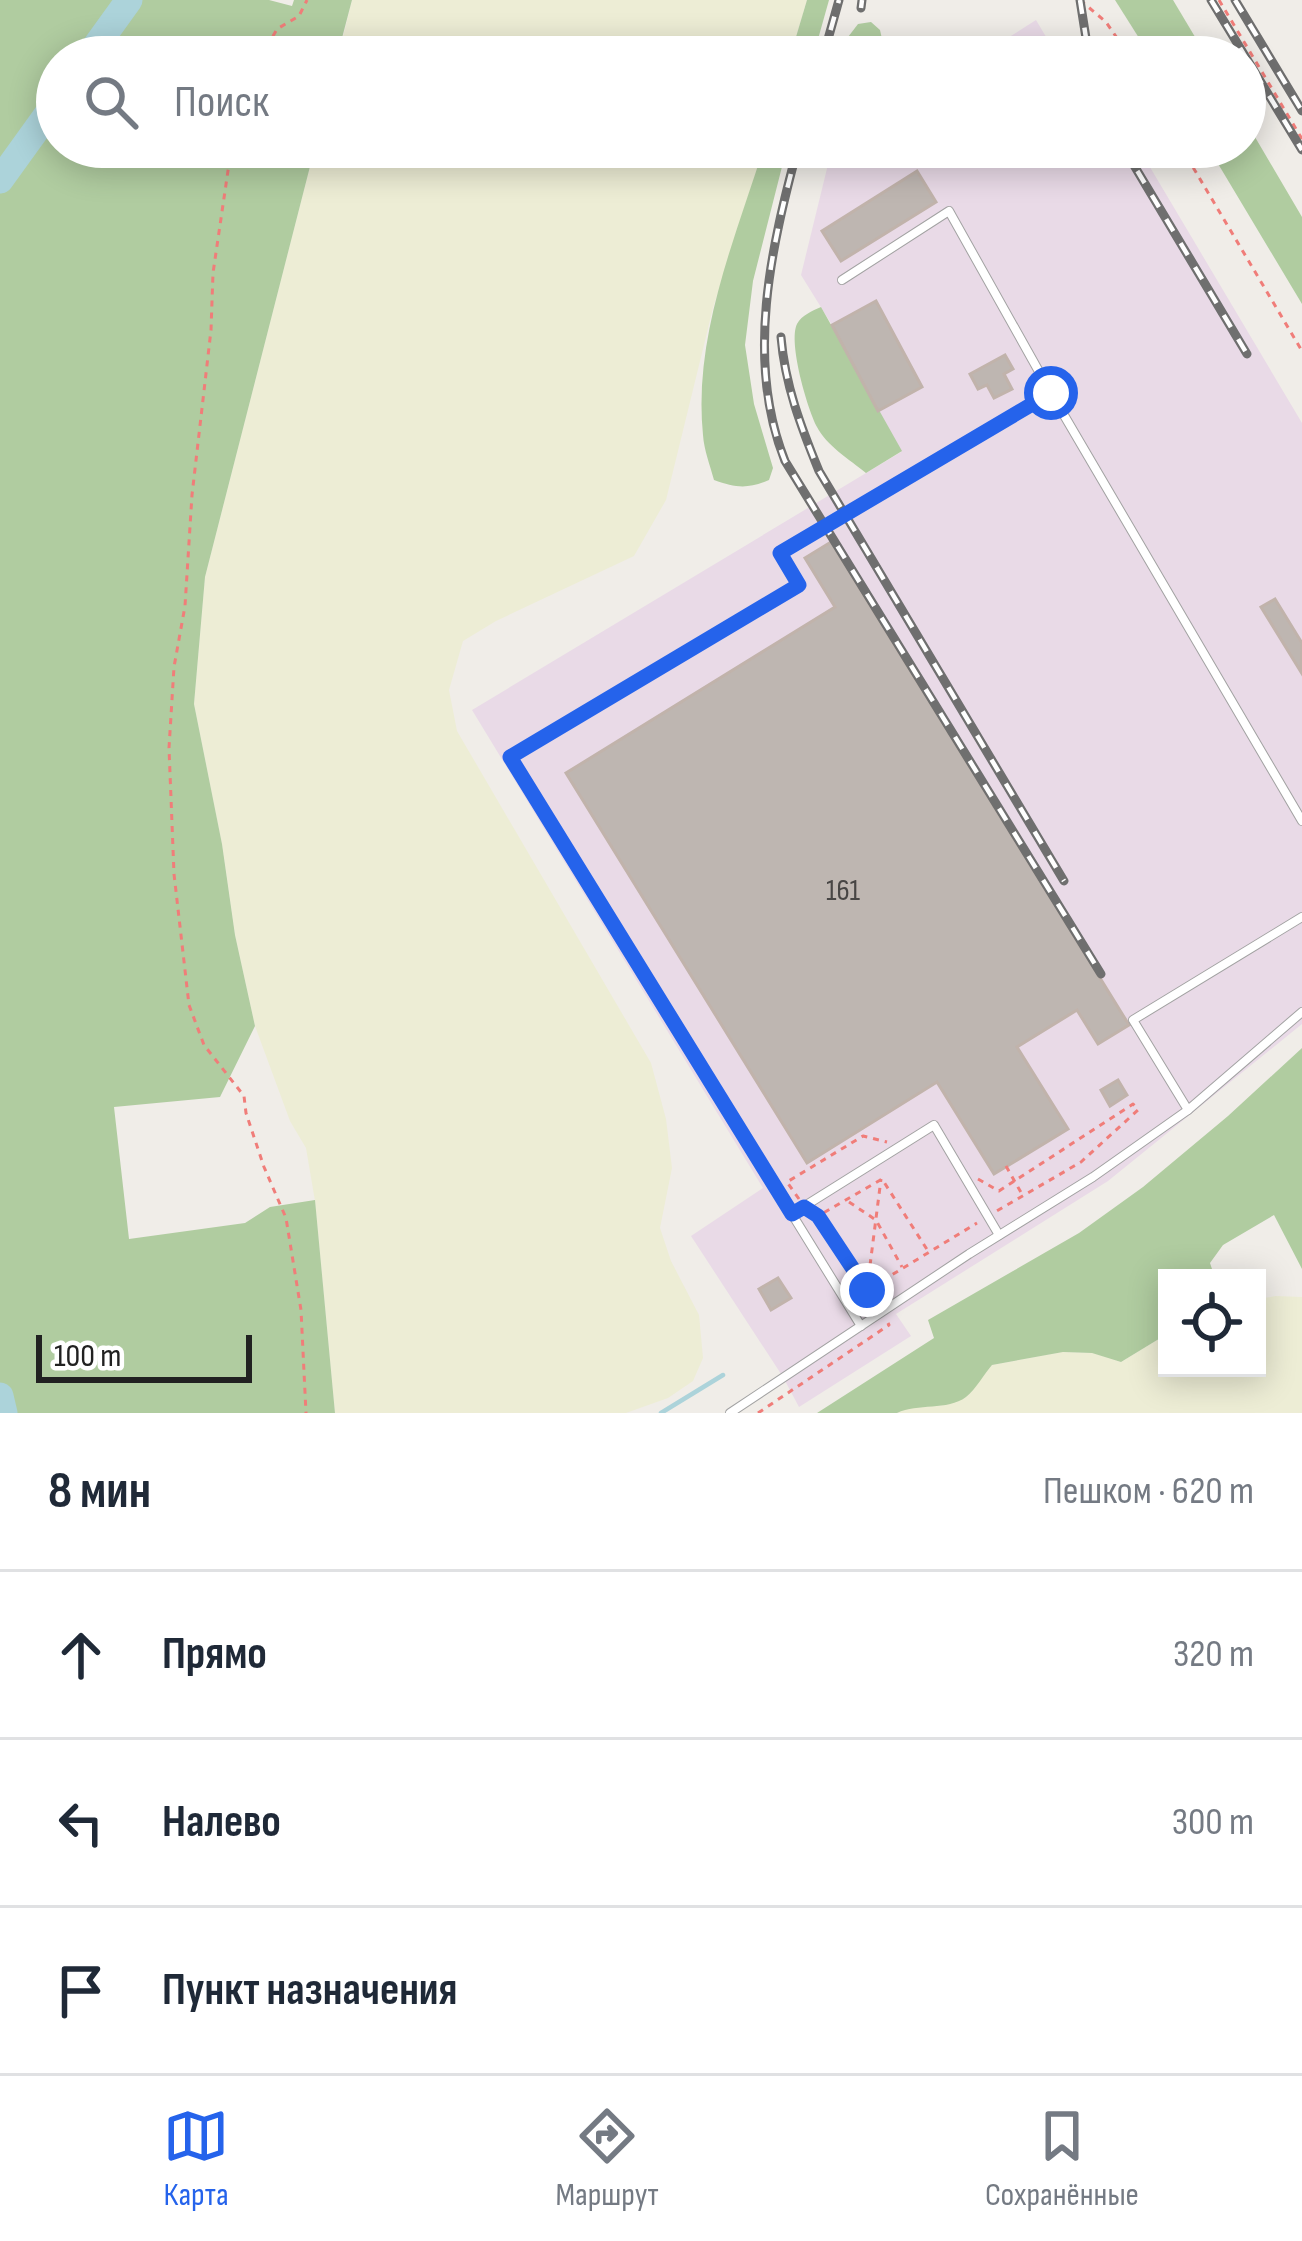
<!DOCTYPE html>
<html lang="ru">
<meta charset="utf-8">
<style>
:root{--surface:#fff;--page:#f2f2f3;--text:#1f2937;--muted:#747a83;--line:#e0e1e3;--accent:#2563eb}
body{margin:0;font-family:"Sofia Sans Condensed",sans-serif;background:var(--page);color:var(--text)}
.controls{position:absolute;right:36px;bottom:36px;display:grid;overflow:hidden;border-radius:0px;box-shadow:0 6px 30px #0003}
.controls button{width:108px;height:108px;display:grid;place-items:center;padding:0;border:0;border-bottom:3px solid var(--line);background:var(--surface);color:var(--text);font:60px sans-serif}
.scale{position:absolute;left:36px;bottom:30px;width:216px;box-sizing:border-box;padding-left:12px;border:6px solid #212121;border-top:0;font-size:33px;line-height:42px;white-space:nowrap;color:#212121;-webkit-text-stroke:9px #fff;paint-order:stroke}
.stop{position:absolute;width:36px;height:36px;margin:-27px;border:9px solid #2563eb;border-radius:50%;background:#fff}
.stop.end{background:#2563eb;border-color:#fff;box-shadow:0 3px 12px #0008}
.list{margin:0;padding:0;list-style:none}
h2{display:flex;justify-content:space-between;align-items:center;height:156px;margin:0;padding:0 48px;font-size:51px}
h2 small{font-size:39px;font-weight:400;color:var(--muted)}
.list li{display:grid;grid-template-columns:78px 1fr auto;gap:36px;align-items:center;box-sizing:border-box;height:168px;padding:0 48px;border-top:3px solid var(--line)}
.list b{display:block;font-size:45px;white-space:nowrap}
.list em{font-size:39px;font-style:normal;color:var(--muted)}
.icon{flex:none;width:66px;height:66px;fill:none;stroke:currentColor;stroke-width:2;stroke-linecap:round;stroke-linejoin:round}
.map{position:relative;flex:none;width:1302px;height:1413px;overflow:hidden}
.search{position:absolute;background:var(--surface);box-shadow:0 6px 30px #0003;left:36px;right:36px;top:36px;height:132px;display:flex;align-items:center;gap:30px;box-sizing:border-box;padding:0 42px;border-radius:66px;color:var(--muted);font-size:45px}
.sheet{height:660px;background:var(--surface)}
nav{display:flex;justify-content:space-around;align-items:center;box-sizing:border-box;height:168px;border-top:3px solid var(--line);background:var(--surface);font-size:33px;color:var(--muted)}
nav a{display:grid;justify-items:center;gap:6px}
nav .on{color:var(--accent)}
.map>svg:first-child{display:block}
.industrial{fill:#e9dae7}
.farmland{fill:#ededd5}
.forest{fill:#b0cca0}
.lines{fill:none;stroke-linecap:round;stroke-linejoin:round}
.stream{stroke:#acd3da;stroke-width:4.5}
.river{stroke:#acd3da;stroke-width:27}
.building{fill:#beb6b1;stroke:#c1b3ab;stroke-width:3}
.lane-casing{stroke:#a2a2a2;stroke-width:10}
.path{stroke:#f07d79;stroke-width:3;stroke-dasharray:6 6;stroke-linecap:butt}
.lane{stroke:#fff;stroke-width:8}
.rail-casing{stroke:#6f6f6f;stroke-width:9}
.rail{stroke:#fff;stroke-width:4.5;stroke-dasharray:14;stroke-linecap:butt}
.route{stroke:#2563eb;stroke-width:15}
.labels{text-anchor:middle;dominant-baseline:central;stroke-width:12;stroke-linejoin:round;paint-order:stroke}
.number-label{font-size:30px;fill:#484645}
</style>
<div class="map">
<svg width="1302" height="1413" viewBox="0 0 1302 1413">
<rect width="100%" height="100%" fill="#f0ede8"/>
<g class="industrial">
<polygon points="1036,20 1058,57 977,57 978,57"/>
<polygon points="1111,147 1116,154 1128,147 1138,147 1302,423 1302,1024 1108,1181 896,1314 911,1336 799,1407 783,1377 691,1236 763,1188 472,710 901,452 832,325 801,275 832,148"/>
</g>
<g class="farmland">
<polygon points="352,0 807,0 790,57 338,57"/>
<polygon points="315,147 764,147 713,308 666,500 634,556 496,621 463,641 449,690 457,731 651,1063 666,1119 672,1168 660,1228 671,1261 699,1315 703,1358 693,1381 668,1398 626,1413 335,1413 315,1201 306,1148 290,1121 255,1026 235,935 222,844 194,704 205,577"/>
<polygon points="1276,1296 1302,1297 1302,1413 897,1413 907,1408 944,1405 966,1397 992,1365 1062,1352 1093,1353 1121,1362 1167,1334 1167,1368 1257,1368 1257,1299"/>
</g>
<g class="forest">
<polygon points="0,0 269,0 292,6 294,0 352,0 337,57 57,57 57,147 315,147 205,577 194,704 222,844 235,935 255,1026 220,1097 114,1107 129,1239 245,1223 270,1207 315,1200 335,1413 0,1413"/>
<polygon points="807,0 829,0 813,57 790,57"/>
<polygon points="1115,0 1173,0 1207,57 1151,57"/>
<polygon points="871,22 880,30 886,57 840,57 845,41 858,24"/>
<polygon points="1245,120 1302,217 1302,304 1208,147 1245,147"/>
<path d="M764 147H787L753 281 745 345 754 404 773 468 769 480C748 489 736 488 714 480 710 465 704 450 703 435 693 336 735 239 764 147Z"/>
<path d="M821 307 902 451 866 473C850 460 826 445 817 427 807 408 788 342 797 324 802 315 812 311 821 307Z"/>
<path d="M1302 1048V1269L1274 1215 1223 1245 1210 1263 1215 1278H1167V1334L1121 1362 1092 1353 1063 1352 992 1365C984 1374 976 1389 966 1397 947 1411 918 1403 897 1413H817L934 1338 928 1320 1079 1233 1143 1187 1228 1116Z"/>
</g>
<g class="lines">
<polyline class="stream" points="661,1413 723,1375"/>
<g class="river">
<polyline points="88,57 129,0"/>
<polyline points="0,180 57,101"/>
<polyline points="0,1396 4,1413"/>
</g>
</g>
<g class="building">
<polygon points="917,171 936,202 841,261 822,231"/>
<polygon points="876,301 922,387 878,411 832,325"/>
<polygon points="1005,355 1013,369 1004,374 1012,389 994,398 987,385 978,389 970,374"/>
<polygon points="831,542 1129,1025 1098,1044 1077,1010 1017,1047 1068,1129 994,1174 937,1082 807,1163 566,773 835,607 805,558"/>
<polygon points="1275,599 1302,643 1301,672 1261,607"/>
<polygon points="1118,1080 1127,1095 1110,1106 1101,1090"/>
<polygon points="778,1278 791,1298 771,1310 759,1289"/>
</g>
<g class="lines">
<defs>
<g id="lane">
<polyline points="842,280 949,211 1051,393 1302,821"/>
<polyline points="1188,1110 1302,1012"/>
<polyline points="792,1214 934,1125 999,1235"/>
<polyline points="861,1326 510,757 799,585 780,553 1051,393"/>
<polyline points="730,1413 969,1254 1093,1177 1188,1110 1133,1020 1302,917"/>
</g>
</defs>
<use href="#lane" class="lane-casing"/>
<g class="path">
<polyline points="1080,0 1106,22 1130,57"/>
<polyline points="1219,0 1302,139"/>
<polyline points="261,57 277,29 299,16 307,0"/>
<polyline points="235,147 230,157 213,273 211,330 192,495 185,606 174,667 169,748 174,874 189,1005 204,1045 244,1096 246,1113 264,1167 286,1218 301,1310 306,1413"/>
<polyline points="1181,147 1302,351"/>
<polyline points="1006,1166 1023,1196"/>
<polyline points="978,1179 999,1191 1133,1104 1138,1110 1081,1162 995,1212"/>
<polyline points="799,1199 787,1182 863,1136 887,1142"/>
<polyline points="849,1202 876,1220 902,1267"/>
<polyline points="867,1289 881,1179"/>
<polyline points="857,1297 867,1290 818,1216 882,1179 928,1251"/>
<polyline points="878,1304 867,1290 977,1223"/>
<polyline points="758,1413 889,1325 888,1323"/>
</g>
<use href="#lane" class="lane"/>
<defs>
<g id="rail">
<polyline points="1080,0 1089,57"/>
<polyline points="1211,0 1302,150"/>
<polyline points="1235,0 1302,111"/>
<polyline points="861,8 862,0"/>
<polyline points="823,57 839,0"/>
<path d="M798 147C771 247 745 361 785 461L1101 974"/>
<polyline points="1123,147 1247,354"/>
<path d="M781 337C785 385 801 427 819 471L1064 881"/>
</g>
</defs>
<use href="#rail" class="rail-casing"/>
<use href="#rail" class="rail"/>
</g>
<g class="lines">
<polyline class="route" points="867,1290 818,1216 804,1207 792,1214 510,757 799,585 780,553 1051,393"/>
</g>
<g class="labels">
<g class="number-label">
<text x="843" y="891">161</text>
</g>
</g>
</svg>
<div class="controls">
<button><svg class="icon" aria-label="locate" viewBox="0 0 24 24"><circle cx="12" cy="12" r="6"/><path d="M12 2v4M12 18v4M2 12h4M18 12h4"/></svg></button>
</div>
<div class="scale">100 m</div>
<div class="stop" style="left:1051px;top:393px"></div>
<div class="stop end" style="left:867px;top:1290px"></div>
<div class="search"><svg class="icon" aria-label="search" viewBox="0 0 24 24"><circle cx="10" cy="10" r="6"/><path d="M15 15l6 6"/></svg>Поиск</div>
</div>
<section class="sheet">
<h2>8 мин<small>Пешком · 620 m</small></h2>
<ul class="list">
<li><svg class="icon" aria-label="ahead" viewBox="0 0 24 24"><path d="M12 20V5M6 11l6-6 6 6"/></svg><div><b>Прямо</b></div><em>320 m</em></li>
<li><svg class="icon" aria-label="left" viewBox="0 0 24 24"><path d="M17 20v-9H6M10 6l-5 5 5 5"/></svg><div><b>Налево</b></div><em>300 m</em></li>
<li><svg class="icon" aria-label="arrive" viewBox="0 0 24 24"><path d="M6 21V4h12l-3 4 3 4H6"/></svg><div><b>Пункт назначения</b></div></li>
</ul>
</section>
<nav>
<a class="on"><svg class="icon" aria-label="map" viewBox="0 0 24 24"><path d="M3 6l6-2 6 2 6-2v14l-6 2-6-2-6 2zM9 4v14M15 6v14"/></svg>Карта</a>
<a><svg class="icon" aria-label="directions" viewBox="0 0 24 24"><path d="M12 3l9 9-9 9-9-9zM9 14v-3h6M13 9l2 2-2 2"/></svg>Маршрут</a>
<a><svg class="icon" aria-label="saved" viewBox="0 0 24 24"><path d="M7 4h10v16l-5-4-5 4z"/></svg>Сохранённые</a>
</nav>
